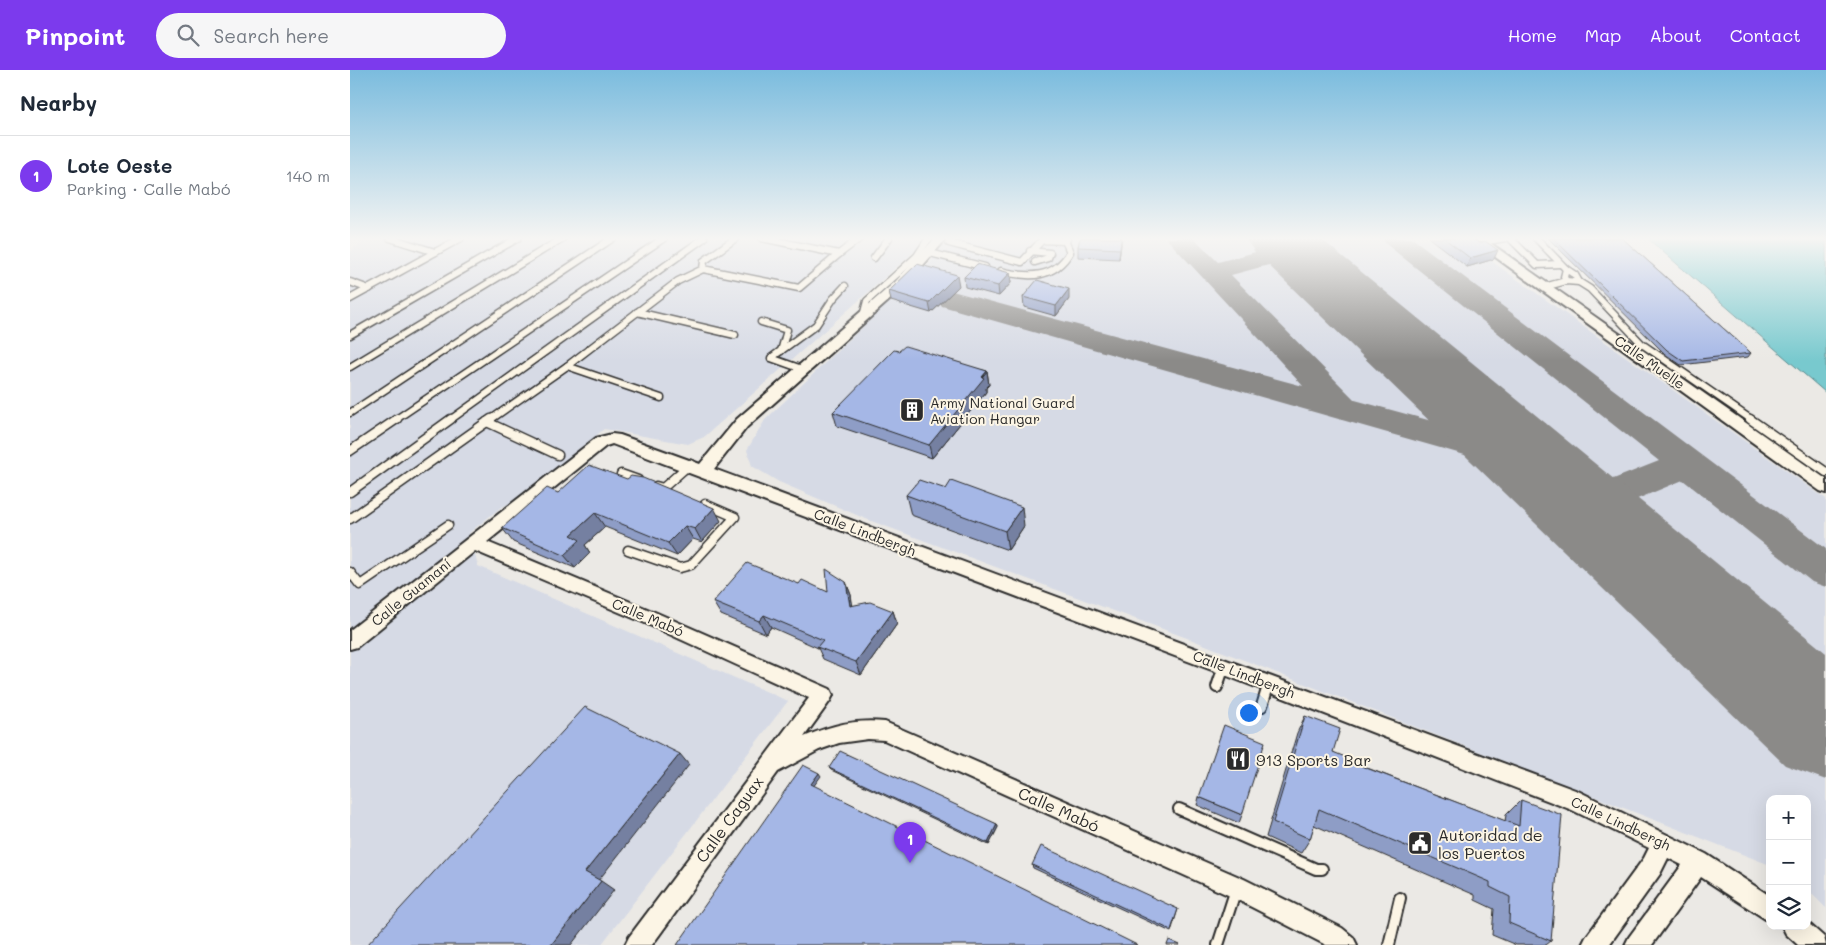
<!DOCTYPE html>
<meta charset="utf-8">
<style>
:root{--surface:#fff;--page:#f6f6f7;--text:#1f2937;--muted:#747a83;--line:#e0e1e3;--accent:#7c3aed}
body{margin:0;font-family:Mali,sans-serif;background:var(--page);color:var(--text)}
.controls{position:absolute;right:15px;bottom:15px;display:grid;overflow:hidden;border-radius:10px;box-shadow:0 5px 20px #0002}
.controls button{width:45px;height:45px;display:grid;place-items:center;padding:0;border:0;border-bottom:1px solid var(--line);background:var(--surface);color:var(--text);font:25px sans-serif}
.you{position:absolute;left:898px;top:642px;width:18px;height:18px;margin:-12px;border:4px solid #fff;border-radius:50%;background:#1a73e8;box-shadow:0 0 0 8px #1a73e833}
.badge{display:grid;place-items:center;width:32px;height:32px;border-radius:50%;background:var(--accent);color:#fff;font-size:16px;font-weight:700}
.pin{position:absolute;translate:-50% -41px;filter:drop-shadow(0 1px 2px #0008)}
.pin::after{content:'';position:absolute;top:26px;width:18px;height:15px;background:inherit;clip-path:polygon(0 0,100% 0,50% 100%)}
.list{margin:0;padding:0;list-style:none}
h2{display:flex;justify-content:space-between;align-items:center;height:65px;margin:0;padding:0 20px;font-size:21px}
h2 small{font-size:16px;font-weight:400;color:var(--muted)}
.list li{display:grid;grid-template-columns:32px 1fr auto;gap:15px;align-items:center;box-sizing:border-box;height:80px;padding:0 20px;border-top:1px solid var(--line)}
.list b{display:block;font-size:19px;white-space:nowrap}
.list p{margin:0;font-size:16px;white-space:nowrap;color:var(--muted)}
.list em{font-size:16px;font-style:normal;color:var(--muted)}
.icon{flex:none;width:28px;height:28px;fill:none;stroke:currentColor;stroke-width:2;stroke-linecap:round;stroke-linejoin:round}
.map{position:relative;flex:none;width:1476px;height:875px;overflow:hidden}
header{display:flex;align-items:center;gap:30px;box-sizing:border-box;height:70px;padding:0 25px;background:var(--accent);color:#fff}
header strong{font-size:24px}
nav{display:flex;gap:28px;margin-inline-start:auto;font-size:18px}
.search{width:350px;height:45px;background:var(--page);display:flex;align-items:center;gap:12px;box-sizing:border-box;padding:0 18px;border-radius:28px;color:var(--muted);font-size:19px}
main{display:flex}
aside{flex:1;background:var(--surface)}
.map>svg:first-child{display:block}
.built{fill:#d6dae5}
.water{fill:#78c9ce;stroke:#598a8d}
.pier{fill:#ebe9e5}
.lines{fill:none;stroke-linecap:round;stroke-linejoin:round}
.taxiway{fill:#8b8a88;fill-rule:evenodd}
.runway{fill:#8b8a88;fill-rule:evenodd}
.lane-far2-casing{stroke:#2b2b2b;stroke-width:9}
.lane-far1-casing{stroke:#2b2b2b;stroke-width:11}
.lane-casing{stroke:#2b2b2b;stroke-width:14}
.street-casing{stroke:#2b2b2b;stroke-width:4}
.lane-far2{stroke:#fcf5e5;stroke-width:6}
.lane-far1{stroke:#fcf5e5;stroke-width:8}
.lane{stroke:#fcf5e5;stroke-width:10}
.street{fill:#fcf5e5;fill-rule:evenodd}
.wall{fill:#8e9dc6;stroke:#2b2b2b}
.shaded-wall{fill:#7480a1;stroke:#2b2b2b}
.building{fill:#a5b7e6;stroke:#2b2b2b}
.labels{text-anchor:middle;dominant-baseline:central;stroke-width:4;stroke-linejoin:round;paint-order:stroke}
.street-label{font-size:14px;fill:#2b2b2b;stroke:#fcf5e5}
.poi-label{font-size:14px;fill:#2b2b2b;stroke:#fcf5e5;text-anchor:start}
.near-poi-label{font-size:16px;fill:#2b2b2b;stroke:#fcf5e5;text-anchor:start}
.near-street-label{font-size:16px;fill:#2b2b2b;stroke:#fcf5e5}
</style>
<header>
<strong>Pinpoint</strong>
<div class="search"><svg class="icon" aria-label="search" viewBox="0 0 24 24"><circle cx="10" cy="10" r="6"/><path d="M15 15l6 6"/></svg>Search here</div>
<nav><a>Home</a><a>Map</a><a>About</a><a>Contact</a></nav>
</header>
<main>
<aside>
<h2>Nearby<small></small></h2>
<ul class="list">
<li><span class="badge">1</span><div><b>Lote Oeste</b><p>Parking · Calle Mabó</p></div><em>140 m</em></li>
</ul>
</aside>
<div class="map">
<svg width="1476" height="875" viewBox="0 0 1476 875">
<rect width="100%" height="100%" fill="#ebe9e5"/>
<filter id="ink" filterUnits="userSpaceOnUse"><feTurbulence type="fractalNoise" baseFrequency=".02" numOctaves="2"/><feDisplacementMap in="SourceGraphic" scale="10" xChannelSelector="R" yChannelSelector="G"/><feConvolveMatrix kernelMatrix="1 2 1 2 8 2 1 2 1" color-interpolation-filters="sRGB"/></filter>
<g filter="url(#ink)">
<g class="built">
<polygon points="16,168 573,168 566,180 354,367 338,374 254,359 175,426 150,438 119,463 128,496 438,631 251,875 0,875 0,182"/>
<polygon points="598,168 1109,168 1476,429 1476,838 1457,819 1457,729 1420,729 1420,795 845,571 516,449 429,412 402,396 397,380 415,350 580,193"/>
</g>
<polygon class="water" points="1297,168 1476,168 1476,323"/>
<polygon class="pier" points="1294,168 1296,168 1464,314 1462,314"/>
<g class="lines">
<g class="taxiway">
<polygon points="816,168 844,168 868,192 943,172 953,174 957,180 953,186 881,205 1005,330 1191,381 1196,390 1191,399 1178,403 592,236 587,230 592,224 602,221 953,316"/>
<polygon points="1032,168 1062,168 1476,479 1476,517 1462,512 1333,410 1244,447 1231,451 1218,447 1212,437 1218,427 1309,391 1036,174"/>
</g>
<polygon class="runway" points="895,168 970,168 1476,583 1476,710 1435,695 905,182"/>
<defs>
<g id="lane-far2">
<polyline points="40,168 85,182"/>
<polyline points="386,168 354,191 353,199 449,218 489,184"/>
<polyline points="412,168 489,184 510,168"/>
<polyline points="603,168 599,173 672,192 692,170"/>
<polyline points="692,168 692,170 716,171"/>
<polyline points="1160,168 1187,195 1210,194"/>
<polyline points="1186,168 1216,199"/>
<polyline points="1131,172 1155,168"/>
<polyline points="680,181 700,183 698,188 685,192"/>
<polyline points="580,183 635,197"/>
<polyline points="524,188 539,168"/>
<path d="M651 201C679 208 704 209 720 182L716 173 717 168"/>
<polyline points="1216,211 1214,207 1216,199 1225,205 1229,212"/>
<polyline points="0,212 19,219"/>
<polyline points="1194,217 1216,211 1229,212 1240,219 1292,274 1402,350"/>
<polyline points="0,229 111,168"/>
<polyline points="287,242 385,265"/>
<polyline points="513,246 517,231 567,186 579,168"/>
<polyline points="411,252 437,260 431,281"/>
<polyline points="0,265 168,168"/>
<polyline points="0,297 213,168"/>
<polyline points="452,299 421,288 466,255 483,229 495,216"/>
<polyline points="311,328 217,296 328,211 353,199"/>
<polyline points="0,343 263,168"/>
<polyline points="45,350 314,168"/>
<polyline points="100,350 354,168"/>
<polyline points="140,350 217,296"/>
</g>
<g id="lane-far1">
<polyline points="1400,349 1476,402"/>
<polyline points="137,352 208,385"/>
<polyline points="0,381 47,349"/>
<polyline points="271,404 288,410"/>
<polyline points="306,416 313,418 340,394"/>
<polyline points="0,422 101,349"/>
<polyline points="0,449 141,349"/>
<polyline points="278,480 330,498 341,495 385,447 355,434"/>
<polyline points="0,502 10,515 98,455"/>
</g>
<g id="lane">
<polyline points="867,617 874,596"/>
<polyline points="912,636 919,613"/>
<polyline points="829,739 966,799 972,799"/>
<polyline points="868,875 886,819"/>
<polyline points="1039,875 1050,828"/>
</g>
<g id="street">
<path d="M585 168H597L553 218 397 357 364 399 1228 721 1356 784 1420 826V852L1351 807 1302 875H1275L1279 867 1332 795 1318 788 1310 804 1259 875H1232L1236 867 1294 788 1299 778 1222 740 867 602 262 374 256 376 137 472 307 543 480 619 483 625 480 631 454 667C481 655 505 649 535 652L894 809 992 858 1003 867 1007 875H976L878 825 534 670 518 669 489 673 469 680 428 702 302 875H275L279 867 459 628 295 553 125 481 7 577 0 579V560L246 368 262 364 270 365 350 394 387 349 545 212Z"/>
<polygon points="1119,168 1133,168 1476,409 1476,423 1470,421"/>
<polygon points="1457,852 1474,867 1476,875 1448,875 1436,864 1432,856 1457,856"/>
</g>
</defs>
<use href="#lane-far2" class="lane-far2-casing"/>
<use href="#lane-far1" class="lane-far1-casing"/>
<use href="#lane" class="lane-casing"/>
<use href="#street" class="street-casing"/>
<use href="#lane-far2" class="lane-far2"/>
<use href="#lane-far1" class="lane-far1"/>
<use href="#lane" class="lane"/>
<use href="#street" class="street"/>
</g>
<g class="wall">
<polygon points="730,168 772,168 769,189 728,187 728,177"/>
<polygon points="1079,168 1122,168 1129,173 1144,189 1117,197"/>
<polygon points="1198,168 1272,168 1401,283 1398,287 1331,295 1315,284"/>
<polygon points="660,203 661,213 649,226 615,217 614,207"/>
<polygon points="609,216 581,243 541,231 539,221"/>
<polygon points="673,227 719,229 706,246 674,237"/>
<polygon points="549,281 637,301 639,315 636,318 636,322 582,388 487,356 483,342"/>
<polygon points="208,423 371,451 352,472 343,469 327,486 255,457 235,475 240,483 225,498 163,472 152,458"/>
<polygon points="556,425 674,456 658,480 561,445"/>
<polygon points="496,512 501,525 502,536 543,541 547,554 511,605 473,589 468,578 421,557 416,564 371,545 363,532 449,514 478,522"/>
<polygon points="955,646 983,682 999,691 1155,751 1156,745 1171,730 1201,871 1196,875 1166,875 1142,865 1144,839 1125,830 1125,825 964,755 960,769 951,783 916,767 947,663"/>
<polygon points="479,698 647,754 648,757 639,775 481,700"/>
<polygon points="849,727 892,745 889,753 847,735"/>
<polygon points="682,795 828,839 821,862 683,798"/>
</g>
<g class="shaded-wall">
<polygon points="771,168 772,168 769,189 770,179"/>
<polygon points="1148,180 1144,189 1117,197 1120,188"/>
<polygon points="660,203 661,213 649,226 648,216"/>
<polygon points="607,205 609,216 581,243 579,233"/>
<polygon points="719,219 719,229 706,246 706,236"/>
<polygon points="637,301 639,315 636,318 636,322 582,388 579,375"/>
<polygon points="672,437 674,456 658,480 655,461"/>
<polygon points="364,438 371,451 352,472 345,459"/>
<polygon points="245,443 255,457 235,475 240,483 225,498 214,485 221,465"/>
<polygon points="335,456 343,469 327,486 318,473"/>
<polygon points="496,512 501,525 505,549 500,536"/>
<polygon points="543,541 547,554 511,605 506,592"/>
<polygon points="414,545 421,557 416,564 409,551"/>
<polygon points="330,684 339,695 248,811 235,802"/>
<polygon points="469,703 471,706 463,717 461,714"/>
<polygon points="647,754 648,757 639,775 638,773"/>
<polygon points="251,811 264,820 221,875 201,875"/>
</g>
<g class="building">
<polygon points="730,168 771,168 770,179 728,177"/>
<polygon points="1094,168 1122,168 1129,173 1135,171 1148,180 1120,188"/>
<polygon points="1203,168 1272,168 1401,283 1333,291 1317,280"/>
<polygon points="567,194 607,205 579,233 539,221"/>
<polygon points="627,194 660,203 648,216 614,207"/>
<polygon points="687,210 719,219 706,236 673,227"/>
<polygon points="555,276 637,301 632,307 634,308 579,375 483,342 544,280 549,281"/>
<polygon points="239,395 277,409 281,406 293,408 364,438 345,459 335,456 318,473 245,443 221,465 230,470 214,485 152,458 197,418 208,423"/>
<polygon points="569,410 596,419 601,411 672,437 655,461 556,425"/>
<polygon points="397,493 449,514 452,510 478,522 476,499 496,512 500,536 520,532 543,541 506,592 467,577 473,570 414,545 409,551 363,532"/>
<polygon points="235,637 330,684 235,802 251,811 201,875 17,875"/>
<polygon points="955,646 990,659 983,682 1000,689 998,691 1169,756 1171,730 1212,745 1201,871 1159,853 1160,827 1140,817 1140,812 969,739 960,769 923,752"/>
<polygon points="874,655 915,672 892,745 849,727"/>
<polygon points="490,681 647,754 638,773 479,698"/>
<polygon points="453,695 469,703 461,714 787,875 327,875"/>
<polygon points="691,776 828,839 821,860 682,795"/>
<polygon points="819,870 830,875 817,875"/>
</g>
</g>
<linearGradient id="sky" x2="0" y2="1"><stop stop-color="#7bbcde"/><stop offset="0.58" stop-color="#f6f5f3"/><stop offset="1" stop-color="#f6f5f3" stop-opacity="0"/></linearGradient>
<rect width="1476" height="291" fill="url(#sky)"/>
<defs>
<symbol id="building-square" viewBox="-11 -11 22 22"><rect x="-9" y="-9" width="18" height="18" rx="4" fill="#2b2b2b" stroke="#fcf5e5"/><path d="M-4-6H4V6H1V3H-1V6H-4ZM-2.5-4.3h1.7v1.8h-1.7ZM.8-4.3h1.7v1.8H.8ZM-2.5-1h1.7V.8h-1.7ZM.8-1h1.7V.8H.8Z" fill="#fff"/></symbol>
<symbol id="restaurant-square" viewBox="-11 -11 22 22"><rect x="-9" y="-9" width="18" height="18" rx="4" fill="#2b2b2b" stroke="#fcf5e5"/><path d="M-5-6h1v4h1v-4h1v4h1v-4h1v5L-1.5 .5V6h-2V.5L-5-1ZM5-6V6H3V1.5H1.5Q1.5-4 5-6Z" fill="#fff"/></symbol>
<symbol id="civic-square" viewBox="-11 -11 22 22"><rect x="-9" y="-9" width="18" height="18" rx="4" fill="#2b2b2b" stroke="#fcf5e5"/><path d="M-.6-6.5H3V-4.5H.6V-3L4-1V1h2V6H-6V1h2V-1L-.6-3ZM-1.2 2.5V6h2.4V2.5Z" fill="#fff"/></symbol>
</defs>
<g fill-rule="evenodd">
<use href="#building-square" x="548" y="326" width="28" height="28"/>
<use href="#restaurant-square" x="874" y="675" width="28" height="28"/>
<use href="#civic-square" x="1056" y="759" width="28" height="28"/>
</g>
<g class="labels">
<g class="street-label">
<text transform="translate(1300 292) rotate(35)">Calle Muelle</text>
<text transform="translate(515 462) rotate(21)">Calle Lindbergh</text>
<text transform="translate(61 522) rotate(-39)">Calle Guamaní</text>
<text transform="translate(298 547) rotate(23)">Calle Mabó</text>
<text transform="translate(894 604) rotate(21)">Calle Lindbergh</text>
<text transform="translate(1271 753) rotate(25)">Calle Lindbergh</text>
</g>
<g class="poi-label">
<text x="580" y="332">Army National Guard<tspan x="580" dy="16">Aviation Hangar</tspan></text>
</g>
<g class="near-poi-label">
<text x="906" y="689">913 Sports Bar</text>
<text x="1088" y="764">Autoridad de<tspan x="1088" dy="18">los Puertos</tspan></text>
</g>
<g class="near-street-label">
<text transform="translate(709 739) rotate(24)">Calle Mabó</text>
<text transform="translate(379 749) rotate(-54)">Calle Caguax</text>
</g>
</g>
</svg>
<div class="controls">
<button>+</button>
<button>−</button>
<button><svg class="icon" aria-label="layers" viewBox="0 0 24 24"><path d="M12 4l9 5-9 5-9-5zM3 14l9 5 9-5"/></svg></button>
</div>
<div class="you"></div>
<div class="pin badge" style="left:560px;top:793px">1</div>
</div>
</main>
